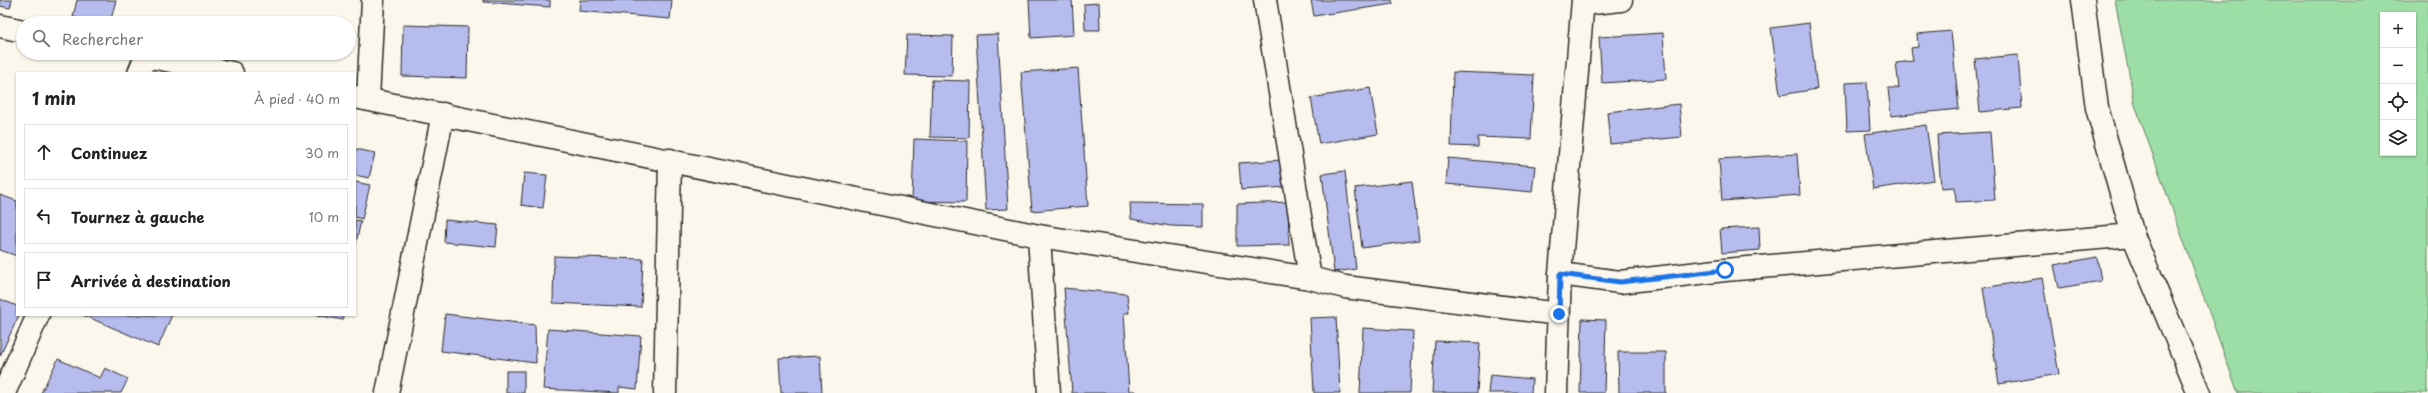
<!DOCTYPE html>
<html lang="fr">
<meta charset="utf-8">
<style>
:root{--surface:#fff;--page:#f6f6f6;--text:#222;--muted:#767676;--line:#e0e0e0}
body{margin:0;font-family:"Playpen Sans",sans-serif;background:var(--page);color:var(--text)}
.controls{position:absolute;right:12px;top:12px;display:grid;overflow:hidden;border-radius:0px;box-shadow:0 1px 3px #0004}
.controls button{width:36px;height:36px;display:grid;place-items:center;padding:0;border:0;border-bottom:1px solid var(--line);background:var(--surface);color:var(--text);font:20px sans-serif}
.stop{position:absolute;width:12px;height:12px;margin:-9px;border:3px solid #1a73e8;border-radius:50%;background:#fff}
.stop.end{background:#1a73e8;border-color:#fff;box-shadow:0 1px 4px #0008}
.list{margin:0;padding:0;list-style:none}
h2{display:flex;justify-content:space-between;align-items:center;height:52px;margin:0;padding:0 16px;font-size:17px}
h2 small{font-size:13px;font-weight:400;color:var(--muted)}
.list li{display:grid;grid-template-columns:26px 1fr auto;gap:12px;align-items:center;box-sizing:border-box;height:56px;margin:0 8px 8px;padding:0 8px;border:1px solid var(--line);border-radius:0px}
.list b{display:block;font-size:15px;white-space:nowrap}
.list em{font-size:13px;font-style:normal;color:var(--muted)}
.icon{flex:none;width:22px;height:22px;fill:none;stroke:currentColor;stroke-width:2;stroke-linecap:round;stroke-linejoin:round}
.map{position:relative;flex:none;width:2428px;height:393px;overflow:hidden}
.search{position:absolute;background:var(--surface);box-shadow:0 1px 3px #0004;left:16px;top:16px;width:340px;height:44px;display:flex;align-items:center;gap:10px;box-sizing:border-box;padding:0 14px;border-radius:22px;color:var(--muted);font-size:15px}
.panel{position:absolute;background:var(--surface);box-shadow:0 1px 3px #0004;left:16px;top:72px;width:340px;height:244px;border-radius:0px}
.map>svg:first-child{display:block}
.green{fill:#9ddda6;stroke:#648468;fill-rule:evenodd}
.building{fill:#b6bced;stroke:#2b2b2b}
.lines{fill:none;stroke-linecap:round;stroke-linejoin:round}
.street-casing{stroke:#2b2b2b;stroke-width:25}
.street{stroke:#fbf7ec;stroke-width:22}
.route{stroke:#1a73e8;stroke-width:5}
</style>
<div class="map">
<svg width="2428" height="393" viewBox="0 0 2428 393">
<rect width="100%" height="100%" fill="#fbf7ec"/>
<filter id="ink" filterUnits="userSpaceOnUse"><feTurbulence type="fractalNoise" baseFrequency=".025" numOctaves="2"/><feDisplacementMap in="SourceGraphic" scale="8" xChannelSelector="R" yChannelSelector="G"/><feConvolveMatrix kernelMatrix="1 2 1 2 8 2 1 2 1" color-interpolation-filters="sRGB"/></filter>
<g filter="url(#ink)">
<path class="green" d="M2115 0H2428V393H2238L2135 105ZM2383 15H2413V153H2383Z"/>
<g class="building">
<polygon points="0,0 12,0 10,8 0,6"/>
<polygon points="77,0 116,0 110,23 96,23 73,17"/>
<polygon points="483,0 550,0 550,7 483,2"/>
<polygon points="580,0 672,0 670,19 579,11"/>
<polygon points="1029,0 1072,0 1074,35 1031,38"/>
<polygon points="1311,0 1392,0 1393,4 1314,16"/>
<polygon points="1099,3 1100,30 1085,30 1084,4"/>
<polygon points="1809,23 1817,89 1780,95 1771,28"/>
<polygon points="403,25 468,27 467,78 402,76"/>
<polygon points="1951,31 1959,109 1891,116 1888,88 1899,88 1896,63 1913,61 1911,48 1918,47 1917,34"/>
<polygon points="1663,33 1666,79 1602,83 1599,37"/>
<polygon points="998,34 1008,209 986,210 976,35"/>
<polygon points="907,35 953,36 952,76 905,75"/>
<polygon points="2018,55 2022,108 1980,112 1975,59"/>
<polygon points="1078,68 1088,206 1032,211 1021,72"/>
<polygon points="1453,72 1534,75 1531,139 1478,137 1478,147 1451,146"/>
<polygon points="932,80 970,81 969,138 930,137"/>
<polygon points="1867,82 1870,130 1847,131 1845,83"/>
<polygon points="1370,88 1378,134 1319,144 1311,98"/>
<polygon points="1679,104 1682,137 1610,144 1607,112"/>
<polygon points="1926,125 1934,180 1873,189 1865,134"/>
<polygon points="1990,132 1995,200 1956,202 1955,187 1941,188 1937,135"/>
<polygon points="914,139 967,141 966,202 912,201"/>
<polygon points="355,149 375,153 369,178 355,175"/>
<polygon points="1797,154 1800,195 1722,201 1719,159"/>
<polygon points="1448,158 1535,166 1532,192 1446,184"/>
<polygon points="1281,160 1287,187 1241,190 1239,163"/>
<polygon points="1345,171 1356,269 1334,272 1322,174"/>
<polygon points="524,173 547,175 543,208 521,205"/>
<polygon points="1412,181 1419,240 1362,248 1355,188"/>
<polygon points="355,182 370,185 362,219 355,217"/>
<polygon points="0,195 17,201 17,256 0,250"/>
<polygon points="1288,202 1289,245 1237,246 1237,204"/>
<polygon points="1130,203 1203,204 1203,227 1171,226 1131,219"/>
<polygon points="355,220 361,221 355,247"/>
<polygon points="445,220 498,225 496,247 444,242"/>
<polygon points="1759,227 1760,250 1722,253 1720,229"/>
<polygon points="554,256 643,259 641,307 553,303"/>
<polygon points="2097,257 2101,281 2059,288 2054,265"/>
<polygon points="2042,278 2059,374 1999,384 1983,288"/>
<polygon points="1064,288 1127,294 1129,313 1124,313 1129,391 1135,391 1135,393 1072,393"/>
<polygon points="0,299 17,306 17,315 19,315 0,356"/>
<polygon points="445,314 535,325 536,363 441,351"/>
<polygon points="83,315 172,315 158,347"/>
<polygon points="317,315 343,315 343,320"/>
<polygon points="1336,317 1340,393 1314,393 1310,318"/>
<polygon points="1582,319 1606,320 1604,393 1580,393"/>
<polygon points="1363,328 1413,331 1410,393 1360,393"/>
<polygon points="548,329 641,336 637,389 619,387 619,393 543,389"/>
<polygon points="1435,341 1480,343 1477,393 1432,393"/>
<polygon points="1618,352 1666,352 1666,393 1619,393"/>
<polygon points="820,356 822,393 781,393 779,358"/>
<polygon points="58,359 100,378 105,368 128,379 121,393 41,393"/>
<rect x="506" y="371" width="18" height="22"/>
<polygon points="1490,375 1532,379 1531,393 1488,393"/>
</g>
<g class="lines">
<defs>
<g id="street">
<polyline points="1265,0 1310,278"/>
<polyline points="2083,0 2097,108 2133,235"/>
<polyline points="1583,4 1621,0"/>
<polyline points="0,26 23,31"/>
<polyline points="139,73 146,56 232,73"/>
<polyline points="355,97 1039,236 1310,278 1345,287 1559,314"/>
<polyline points="368,99 373,0"/>
<polyline points="1039,236 1049,393"/>
<polyline points="1560,274 1620,282 1725,270 2133,235 2199,393"/>
<polyline points="4,393 38,315"/>
<polyline points="387,393 443,114"/>
<polyline points="665,393 670,160"/>
<polyline points="1556,393 1560,274 1583,0"/>
</g>
</defs>
<use href="#street" class="street-casing"/>
<use href="#street" class="street"/>
</g>
</g>
<g class="lines" filter="url(#ink)">
<polyline class="route" points="1559,314 1560,274 1620,282 1725,270"/>
</g>
</svg>
<div class="controls">
<button>+</button>
<button>−</button>
<button><svg class="icon" aria-label="locate" viewBox="0 0 24 24"><circle cx="12" cy="12" r="6"/><path d="M12 2v4M12 18v4M2 12h4M18 12h4"/></svg></button>
<button><svg class="icon" aria-label="layers" viewBox="0 0 24 24"><path d="M12 4l9 5-9 5-9-5zM3 14l9 5 9-5"/></svg></button>
</div>
<div class="stop" style="left:1725px;top:270px"></div>
<div class="stop end" style="left:1559px;top:314px"></div>
<div class="search"><svg class="icon" aria-label="search" viewBox="0 0 24 24"><circle cx="10" cy="10" r="6"/><path d="M15 15l6 6"/></svg>Rechercher</div>
<section class="panel">
<h2>1 min<small>À pied · 40 m</small></h2>
<ul class="list">
<li><svg class="icon" aria-label="ahead" viewBox="0 0 24 24"><path d="M12 20V5M6 11l6-6 6 6"/></svg><div><b>Continuez</b></div><em>30 m</em></li>
<li><svg class="icon" aria-label="left" viewBox="0 0 24 24"><path d="M17 20v-9H6M10 6l-5 5 5 5"/></svg><div><b>Tournez à gauche</b></div><em>10 m</em></li>
<li><svg class="icon" aria-label="arrive" viewBox="0 0 24 24"><path d="M6 21V4h12l-3 4 3 4H6"/></svg><div><b>Arrivée à destination</b></div></li>
</ul>
</section>
</div>
